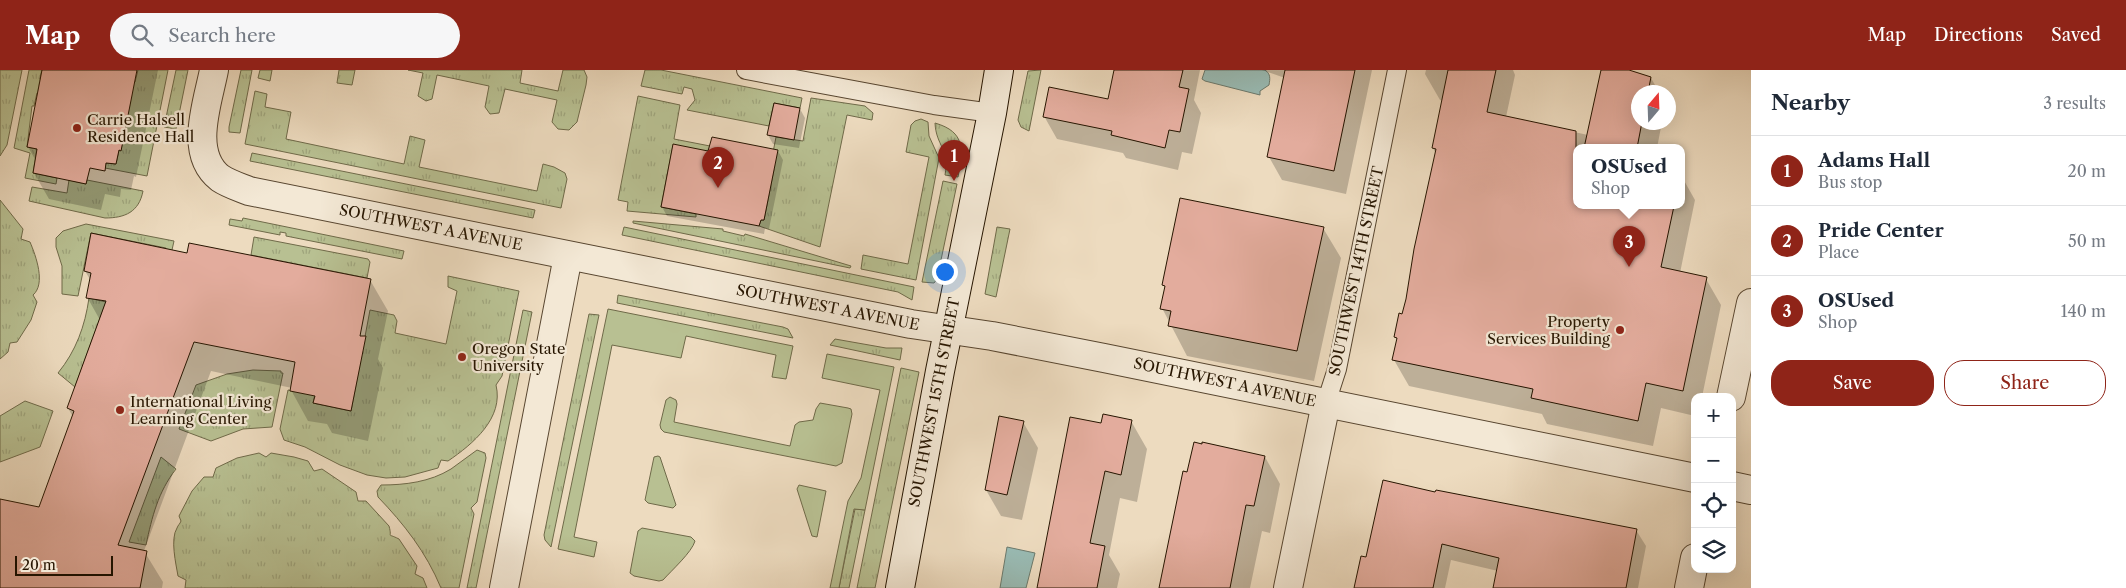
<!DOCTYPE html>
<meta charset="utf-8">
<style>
:root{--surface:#fff;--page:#f6f6f7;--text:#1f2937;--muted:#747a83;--line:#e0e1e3;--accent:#8f2418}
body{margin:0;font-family:"Libre Caslon Text",serif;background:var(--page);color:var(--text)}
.controls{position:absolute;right:15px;bottom:15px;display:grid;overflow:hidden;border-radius:10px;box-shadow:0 5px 20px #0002}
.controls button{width:45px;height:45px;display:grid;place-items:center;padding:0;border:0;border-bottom:1px solid var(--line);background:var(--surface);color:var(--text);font:25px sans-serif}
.compass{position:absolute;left:1631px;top:15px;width:45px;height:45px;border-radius:50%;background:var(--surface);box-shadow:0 5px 20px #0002;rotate:19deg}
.scale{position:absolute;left:15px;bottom:12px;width:98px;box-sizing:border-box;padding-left:5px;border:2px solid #261500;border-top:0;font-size:14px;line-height:18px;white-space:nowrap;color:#261500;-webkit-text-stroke:4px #f3e8d5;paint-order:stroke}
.you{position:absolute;left:944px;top:201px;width:18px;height:18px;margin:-12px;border:4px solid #fff;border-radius:50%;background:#1a73e8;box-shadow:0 0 0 8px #1a73e833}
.badge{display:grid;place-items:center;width:32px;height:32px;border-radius:50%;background:var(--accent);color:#fff;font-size:16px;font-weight:700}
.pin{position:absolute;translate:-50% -41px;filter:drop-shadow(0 1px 2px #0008)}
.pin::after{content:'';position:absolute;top:26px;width:18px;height:15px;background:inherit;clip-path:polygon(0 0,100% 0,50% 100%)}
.popup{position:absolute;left:1573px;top:74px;width:112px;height:65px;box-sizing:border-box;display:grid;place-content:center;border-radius:10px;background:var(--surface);filter:drop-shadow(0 1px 4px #0005);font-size:16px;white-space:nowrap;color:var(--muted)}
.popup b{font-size:19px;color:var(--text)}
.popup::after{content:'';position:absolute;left:50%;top:100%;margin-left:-10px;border:10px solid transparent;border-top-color:var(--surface)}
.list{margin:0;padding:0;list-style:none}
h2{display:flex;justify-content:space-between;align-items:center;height:65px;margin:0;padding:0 20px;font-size:21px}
h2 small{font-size:16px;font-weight:400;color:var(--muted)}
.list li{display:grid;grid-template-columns:32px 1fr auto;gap:15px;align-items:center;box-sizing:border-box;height:70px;padding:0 20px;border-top:1px solid var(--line)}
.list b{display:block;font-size:19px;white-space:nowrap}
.list p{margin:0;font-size:16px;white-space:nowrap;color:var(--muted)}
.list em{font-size:16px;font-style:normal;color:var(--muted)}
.actions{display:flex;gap:10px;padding:15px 20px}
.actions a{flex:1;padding:11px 0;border:1px solid var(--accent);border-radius:20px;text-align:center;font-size:18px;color:var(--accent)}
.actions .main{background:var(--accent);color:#fff}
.icon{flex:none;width:28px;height:28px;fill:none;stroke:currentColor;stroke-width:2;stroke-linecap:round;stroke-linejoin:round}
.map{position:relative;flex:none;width:1751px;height:518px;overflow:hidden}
header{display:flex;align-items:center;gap:30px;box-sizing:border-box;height:70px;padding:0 25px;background:var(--accent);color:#fff}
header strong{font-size:24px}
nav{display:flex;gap:28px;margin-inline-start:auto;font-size:18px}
.search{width:350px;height:45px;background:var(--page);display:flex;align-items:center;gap:12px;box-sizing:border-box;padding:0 18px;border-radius:28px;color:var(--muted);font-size:19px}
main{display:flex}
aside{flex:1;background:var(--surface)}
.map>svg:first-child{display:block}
.grass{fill:url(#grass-tufts);stroke:#6f6a49}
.garden{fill:#b8c092;stroke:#6f6a49}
.water{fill:#99bbb4;stroke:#6b796c}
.shadow{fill:#0003}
.building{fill:#e3ac9d;stroke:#261500}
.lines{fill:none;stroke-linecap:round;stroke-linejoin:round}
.service-casing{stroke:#584630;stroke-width:20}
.minor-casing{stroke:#584630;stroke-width:30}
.secondary-casing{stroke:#261500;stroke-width:30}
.service{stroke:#f3e8d5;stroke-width:18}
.minor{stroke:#f3e8d5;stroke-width:28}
.secondary{stroke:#f3e8d5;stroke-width:28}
.poi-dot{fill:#8f2418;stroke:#f3e8d5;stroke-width:2}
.labels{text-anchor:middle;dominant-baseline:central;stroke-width:4.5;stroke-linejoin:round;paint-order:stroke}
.poi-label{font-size:15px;fill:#261500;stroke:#f3e8d5;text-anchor:start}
.street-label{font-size:15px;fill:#261500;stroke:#f3e8d5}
</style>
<header>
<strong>Map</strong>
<div class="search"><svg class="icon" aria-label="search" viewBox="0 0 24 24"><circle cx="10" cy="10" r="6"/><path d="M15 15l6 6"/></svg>Search here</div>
<nav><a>Map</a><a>Directions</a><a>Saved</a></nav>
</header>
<main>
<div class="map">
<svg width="1751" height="518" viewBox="0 0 1751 518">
<defs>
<pattern id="grass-tufts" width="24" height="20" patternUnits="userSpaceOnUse" patternTransform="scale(1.25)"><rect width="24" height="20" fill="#b8c092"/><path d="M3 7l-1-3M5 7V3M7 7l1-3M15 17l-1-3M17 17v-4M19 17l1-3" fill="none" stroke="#9ea47c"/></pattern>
</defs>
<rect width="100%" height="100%" fill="#eddbbf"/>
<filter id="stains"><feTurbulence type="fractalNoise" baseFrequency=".004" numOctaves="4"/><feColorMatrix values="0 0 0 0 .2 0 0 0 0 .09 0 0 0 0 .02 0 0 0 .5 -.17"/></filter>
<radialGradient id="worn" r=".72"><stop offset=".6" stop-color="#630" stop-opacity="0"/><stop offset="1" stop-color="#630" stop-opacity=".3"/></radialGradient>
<g class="grass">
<polygon points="0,0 22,0 7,75 0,86"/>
<polygon points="29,0 42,0 40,9 51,11 48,25 37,23 34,36 32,36 27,77 37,79 33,103 57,108 56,114 25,108 30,83 14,78"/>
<polygon points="138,0 168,0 147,106 105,98 106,93 116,94 119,80 121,80 133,12 135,12"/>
<polygon points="176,0 188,0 176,59 164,57"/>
<polygon points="241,0 252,0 240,63 229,62 229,57"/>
<polygon points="260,0 272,0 270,11 258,8"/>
<polygon points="339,0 355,0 352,15 337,13"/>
<polygon points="408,0 522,0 520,13 558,21 563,0 584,0 587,7 586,15 577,52 569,60 558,59 552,52 557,30 505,19 499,43 490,44 485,37 489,16 437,5 432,29 426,31 418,26 423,3"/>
<polygon points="645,0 661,0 802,28 800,38 774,33 769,56 687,40 695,30 692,19 684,17 682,24 641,16"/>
<polygon points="1041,0 1029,61 1021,57 1018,50 1028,1"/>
<polygon points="255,21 267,24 265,37 291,42 286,69 404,94 410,66 425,70 419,97 537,121 543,94 554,97 565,103 567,109 561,138 245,74"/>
<polygon points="638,26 680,35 674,69 710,76 709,82 673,75 661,137 696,144 696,147 627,141 628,132 618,130"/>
<polygon points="811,28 865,36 873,43 872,50 847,45 820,177 759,156 761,150 764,150 774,99 770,98 776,67 803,71"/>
<polygon points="921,49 928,52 929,66 939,88 916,210 861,199 863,185 908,194 929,87 906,82 911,55 915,51"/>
<path d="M935 53C966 62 963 80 958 107L945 105C950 79 936 76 935 53Z"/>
<polygon points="252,83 535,140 533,148 250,91"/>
<path d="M69 110 86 114 87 110 143 121C139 142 125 148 105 148L29 131 32 117 67 123Z"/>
<polygon points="943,111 957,114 937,209 934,213 922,212"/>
<path d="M0 130 23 159 21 169 30 172C36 186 46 214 33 225L37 232 31 250 17 272 10 273 8 282 0 289Z"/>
<polygon points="243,148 404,181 402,189 286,166 286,163 280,162 280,165 229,155 230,149 242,151"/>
<polygon points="633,151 723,159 723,161 744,166 745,164 851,196 850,198 633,153"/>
<polygon points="86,154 174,171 170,189 164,189 166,178 91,163 78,226 62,224 62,196 56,177 56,168 63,161"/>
<polygon points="624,157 914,217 912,230 898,222 622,165"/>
<polygon points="997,157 1010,159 996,227 985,224"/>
<polygon points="254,167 368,189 370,192 367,208 251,185"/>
<path d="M448 206 519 221 502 306 496 315C504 348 473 374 448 391L441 390 438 398 405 407 386 408 367 405 340 395 305 377 284 370 280 359 288 320 315 324 313 333 351 341 370 240 394 245 397 251 395 263 446 274 457 221 448 217Z"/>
<polygon points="618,225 783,257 788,259 793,268 617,233"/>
<path d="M89 228 106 232 75 317 58 303C76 281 85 256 89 228Z"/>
<polygon points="523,240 532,242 476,518 467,518"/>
<polygon points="589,244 599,245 551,477 545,470 544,465"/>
<polygon points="835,269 886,278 902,278 900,290 830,275"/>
<polygon points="901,298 919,302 875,518 857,518"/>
<polygon points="253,300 281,301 281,303 283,303 272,357 243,359 211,371 179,359 196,315 227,304"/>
<polygon points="25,331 53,341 40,377 0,392 0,346"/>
<path d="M477 380 485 383 486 388 477 432 471 438 474 444 459 518H441C426 482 404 454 378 427L377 421 381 415C405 415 430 412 451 399 460 393 468 386 477 380Z"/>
<path d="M259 383 266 387 271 383 294 387 308 391 314 401 322 399 356 422 358 431H366L389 456C393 470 385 462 399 469L417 496 415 504 423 508 427 518H185L186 510 178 506C176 494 170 469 177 458 178 455 180 454 181 451L179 446 192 421 204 407H213L216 398 237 388Z"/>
<path d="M161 387 176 399C158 422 152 447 146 475L129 472Z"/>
<polygon points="855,439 865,440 849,518 839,518"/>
</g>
<g class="garden">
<polygon points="608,239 793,276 786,309 772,307 776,285 686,266 681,288 612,275 574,467 597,472 594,487 558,479"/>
<polygon points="827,284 894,297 865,440 854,439 839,518 830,518 848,431 861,408 880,320 822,308"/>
<polygon points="670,327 676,330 677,334 674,352 790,376 795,355 799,352 813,350 816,339 820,333 848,338 851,339 852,344 842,393 836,396 664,362 661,359 660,355 666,330"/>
<polygon points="658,386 660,387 676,435 673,438 648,433 645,430 654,387"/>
<polygon points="799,415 826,421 817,467 812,466 797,419"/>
<path d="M642 458 691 467 695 471C692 482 672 500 663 510L659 511 634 506 630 503 638 461Z"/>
</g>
<g class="water">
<path d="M1205 0H1265C1271 4 1270 9 1269 15L1260 21V25L1205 11 1202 9Z"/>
<polygon points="1007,477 1035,483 1026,518 1000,518"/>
</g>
<g class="shadow">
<polygon points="41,0 158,0 136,107 134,106 131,120 121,119 120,127 105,124 101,140 49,129 34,103 36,91 28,77"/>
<polygon points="1115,0 1200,0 1194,30 1201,43 1192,84 1182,82 1178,100 1126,88 1123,83 1057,69 1044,46 1109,30"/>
<polygon points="1262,0 1372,0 1346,124 1282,110 1269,87 1285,8"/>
<polygon points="1426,0 1513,0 1515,5 1506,47 1588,65 1602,0 1625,0 1651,8 1659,22 1638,22 1638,52 1662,52 1657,78 1576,78 1576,136 1682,136 1682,107 1695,130 1680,203 1706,209 1721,235 1702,327 1695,327 1695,346 1661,338 1653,376 1547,354 1542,344 1409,316 1394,290 1398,271 1395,267 1407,230 1436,84 1433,78 1443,31 1440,30 1425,4"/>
<polygon points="800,39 805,48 799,78 773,74 768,65"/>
<polygon points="778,81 783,90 769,159 765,158 764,164 667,146 662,137 709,83"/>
<polygon points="1323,158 1341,188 1314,311 1187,286 1162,238 1166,219 1164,215"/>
<polygon points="92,164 188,184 370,210 388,241 378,289 383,298 368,371 332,363 327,354 308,351 291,320 292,318 211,301 144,481 163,512 162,518 0,518 0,430 40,438 73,347 68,338 100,250 87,227 91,211 85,201"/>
<polygon points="1131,351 1147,379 1137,432 1120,428 1109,485 1120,504 1117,518 1038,518 1102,355"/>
<polygon points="1023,352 1038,378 1022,450 1001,446 986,420"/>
<polygon points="1203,375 1265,387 1280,414 1270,463 1262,461 1250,518 1160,518 1188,404"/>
<polygon points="1436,423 1636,460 1646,476 1638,518 1496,518 1498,501 1451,490 1445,518 1355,518 1367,489"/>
</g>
<g class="building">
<polygon points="42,0 137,0 121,81 119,80 116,94 106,93 105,101 90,98 86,114 33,103 37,79 27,77"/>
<polygon points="1114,0 1183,0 1179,17 1189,19 1180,62 1169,60 1165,78 1111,65 1112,61 1043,47 1049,17 1108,29"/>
<polygon points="1285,0 1355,0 1334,101 1267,87"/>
<polygon points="1448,0 1496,0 1487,42 1576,61 1576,136 1674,136 1661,197 1707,207 1683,321 1646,313 1638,351 1531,328 1533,319 1392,290 1397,268 1394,267 1399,243 1402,244 1406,229 1414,179 1436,79 1432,78"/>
<polygon points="1601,0 1629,0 1651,7 1648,22 1638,22 1638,52 1642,52 1637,78 1584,78"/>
<polygon points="774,33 800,38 794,70 767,65"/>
<polygon points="712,67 778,80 764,150 761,150 759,156 661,137 673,74 708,81"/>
<polygon points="1180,128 1324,157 1297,281 1168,256 1171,241 1160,239 1165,216 1162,215"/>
<polygon points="91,163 187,183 189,173 371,209 360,266 366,266 351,341 313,333 315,326 290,321 295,292 194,272 118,475 147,481 140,518 0,518 0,429 39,437 74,341 67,338 106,231 86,228 91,203 84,201"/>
<polygon points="1103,344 1132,350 1121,405 1105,401 1090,473 1105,476 1097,518 1037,518 1070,347 1101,353"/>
<polygon points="999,346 1024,351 1007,425 985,420"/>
<polygon points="1194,372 1202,374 1202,372 1265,386 1254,436 1246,435 1230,518 1159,518 1183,401 1187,402"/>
<polygon points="1383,410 1435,422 1436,420 1637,459 1626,518 1493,518 1499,488 1442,474 1433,518 1354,518 1361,486 1366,487"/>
</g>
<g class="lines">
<defs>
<g id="service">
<polyline points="746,0 934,35 992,43"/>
<polyline points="1326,333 1337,299 1397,0"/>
</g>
<g id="minor">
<path d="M214 0C208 32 188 83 220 108 229 114 239 117 249 121L911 254 992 266 1104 288 1695 408"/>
<polyline points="1731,327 1751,233"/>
<polyline points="1732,416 1751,420"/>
<polyline points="504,518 568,186"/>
<polyline points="1288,518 1326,333"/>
<polyline points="1689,518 1695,488"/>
</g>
<polyline id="secondary" points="900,518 940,301 992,43 999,0"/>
</defs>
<use href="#service" class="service-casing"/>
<use href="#minor" class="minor-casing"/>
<use href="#secondary" class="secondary-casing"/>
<use href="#service" class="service"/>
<use href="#minor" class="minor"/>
<use href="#secondary" class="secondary"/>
</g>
<g class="poi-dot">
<circle cx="77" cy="58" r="5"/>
<circle cx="1620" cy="260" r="5"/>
<circle cx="462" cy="287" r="5"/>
<circle cx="120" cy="340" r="5"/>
</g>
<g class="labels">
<g class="poi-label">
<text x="87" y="49">Carrie Halsell<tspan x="87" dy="17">Residence Hall</tspan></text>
<text x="1610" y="251" text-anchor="end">Property<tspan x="1610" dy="17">Services Building</tspan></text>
<text x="472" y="278">Oregon State<tspan x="472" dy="17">University</tspan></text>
<text x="130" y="331">International Living<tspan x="130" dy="17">Learning Center</tspan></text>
</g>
<g class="street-label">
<text transform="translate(431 157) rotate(11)">SOUTHWEST A AVENUE</text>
<text transform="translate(1356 201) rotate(-78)">SOUTHWEST 14TH STREET</text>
<text transform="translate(828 237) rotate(11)">SOUTHWEST A AVENUE</text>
<text transform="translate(1225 312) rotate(12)">SOUTHWEST A AVENUE</text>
<text transform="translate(934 332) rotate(-79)">SOUTHWEST 15TH STREET</text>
</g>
</g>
<rect width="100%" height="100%" filter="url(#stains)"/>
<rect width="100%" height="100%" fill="url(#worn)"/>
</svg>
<div class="controls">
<button>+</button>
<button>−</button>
<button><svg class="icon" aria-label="locate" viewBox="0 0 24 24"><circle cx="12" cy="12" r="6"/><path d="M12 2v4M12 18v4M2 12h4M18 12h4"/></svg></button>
<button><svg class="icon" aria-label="layers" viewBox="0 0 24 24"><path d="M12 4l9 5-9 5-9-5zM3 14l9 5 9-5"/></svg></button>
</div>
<svg class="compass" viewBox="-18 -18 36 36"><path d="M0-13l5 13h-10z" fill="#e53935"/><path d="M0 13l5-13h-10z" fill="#747a83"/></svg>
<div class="scale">20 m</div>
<div class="you"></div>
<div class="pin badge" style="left:954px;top:111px">1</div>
<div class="pin badge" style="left:718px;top:118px">2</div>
<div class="pin badge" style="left:1629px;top:197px">3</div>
<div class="popup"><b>OSUsed</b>Shop</div>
</div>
<aside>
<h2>Nearby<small>3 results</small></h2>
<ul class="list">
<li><span class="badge">1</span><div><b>Adams Hall</b><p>Bus stop</p></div><em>20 m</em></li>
<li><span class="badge">2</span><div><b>Pride Center</b><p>Place</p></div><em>50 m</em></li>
<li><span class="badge">3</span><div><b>OSUsed</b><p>Shop</p></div><em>140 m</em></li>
</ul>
<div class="actions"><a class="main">Save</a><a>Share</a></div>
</aside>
</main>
